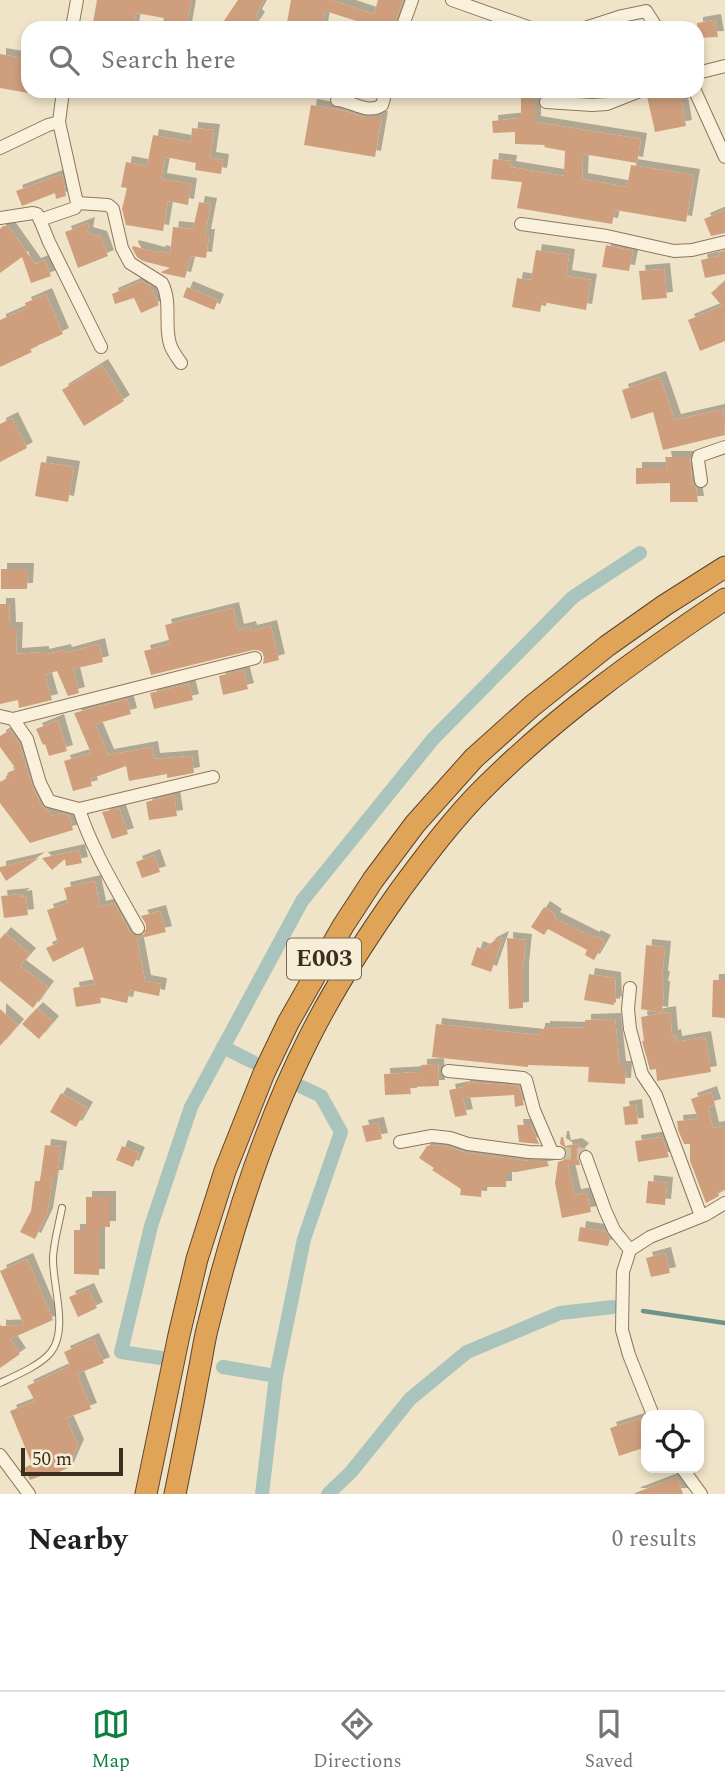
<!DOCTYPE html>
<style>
:root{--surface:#fff;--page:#f2f2f2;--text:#202124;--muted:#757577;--line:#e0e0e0;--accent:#0b8043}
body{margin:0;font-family:Spectral,serif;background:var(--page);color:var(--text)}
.controls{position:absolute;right:21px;bottom:21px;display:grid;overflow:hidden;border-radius:14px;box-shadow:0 4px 10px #0003}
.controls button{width:63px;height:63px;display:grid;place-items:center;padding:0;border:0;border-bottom:2px solid var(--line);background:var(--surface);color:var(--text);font:35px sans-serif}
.scale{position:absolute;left:21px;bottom:18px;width:102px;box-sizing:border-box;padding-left:7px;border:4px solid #3d2e20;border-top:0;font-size:19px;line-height:24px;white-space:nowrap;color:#3d2e20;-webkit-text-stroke:5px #f7eed8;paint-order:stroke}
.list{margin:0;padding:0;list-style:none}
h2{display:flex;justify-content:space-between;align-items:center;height:91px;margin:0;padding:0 28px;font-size:30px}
h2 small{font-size:23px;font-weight:400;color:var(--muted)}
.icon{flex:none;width:38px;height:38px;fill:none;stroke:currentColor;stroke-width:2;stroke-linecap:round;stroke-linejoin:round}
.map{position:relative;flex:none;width:725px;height:1494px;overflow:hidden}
.search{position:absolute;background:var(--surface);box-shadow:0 4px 10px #0003;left:21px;right:21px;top:21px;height:77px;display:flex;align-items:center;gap:18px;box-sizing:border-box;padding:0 24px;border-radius:21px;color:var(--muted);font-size:26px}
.sheet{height:196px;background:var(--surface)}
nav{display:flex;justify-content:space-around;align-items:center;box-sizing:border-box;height:98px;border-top:2px solid var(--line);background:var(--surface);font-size:19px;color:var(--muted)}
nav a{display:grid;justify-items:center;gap:4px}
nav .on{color:var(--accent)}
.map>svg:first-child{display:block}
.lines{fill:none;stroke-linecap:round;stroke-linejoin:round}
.stream{stroke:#6f938a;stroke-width:4.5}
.canal{stroke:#a9c4bc;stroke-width:14}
.building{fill:#cf9f7d;filter:url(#shadow)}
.street-tunnel{stroke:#ccc0a6;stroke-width:12;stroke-dasharray:12 6;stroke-linecap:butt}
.lane-casing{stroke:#8d765c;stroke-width:8}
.street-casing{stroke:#8d765c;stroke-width:14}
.highway-casing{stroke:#5b4430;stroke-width:23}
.lane{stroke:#faf1dc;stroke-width:6}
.street{stroke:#faf1dc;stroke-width:12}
.highway{stroke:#e0a458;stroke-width:21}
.labels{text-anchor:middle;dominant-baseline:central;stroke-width:5;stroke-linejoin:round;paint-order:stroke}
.shield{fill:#f7eed8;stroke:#756857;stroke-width:2}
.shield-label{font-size:24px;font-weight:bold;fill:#3d2e20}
</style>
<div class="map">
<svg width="725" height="1494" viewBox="0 0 725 1494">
<defs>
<filter id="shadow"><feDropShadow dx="6" dy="-6" stdDeviation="0" flood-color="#0004"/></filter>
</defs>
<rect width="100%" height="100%" fill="#f0e4c8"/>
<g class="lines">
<polyline class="stream" points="643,1311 725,1323"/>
<g class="canal">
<polyline points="223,1047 253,1062"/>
<polyline points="161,1358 121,1352 151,1226 191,1107 302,901 433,739 573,597 640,553"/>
<polyline points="223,1367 276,1376"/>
<polyline points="262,1494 276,1376 304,1239 341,1132 321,1096 302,1087"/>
<polyline points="328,1494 351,1472 410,1399 467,1352 560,1313 613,1307"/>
</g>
</g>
<g class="building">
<polygon points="97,0 191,0 186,28 162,28 164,18 136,13 133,28 92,28"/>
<polygon points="238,0 264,0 256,15 259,18 252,28 219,28"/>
<polygon points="291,0 332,0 374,14 378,0 403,0 393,28 379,28 325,11 322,28 286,28"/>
<polygon points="715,20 718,37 697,38 697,23"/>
<polygon points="0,54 28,59 28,93 0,88"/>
<polygon points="664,91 680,91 686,126 655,132 647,96 648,93"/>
<polygon points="535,95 535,122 641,139 637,163 583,154 582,179 627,187 631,165 694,175 686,222 615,210 612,224 517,208 522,182 491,179 493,159 511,161 510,167 564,176 565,151 544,147 545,145 515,144 515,132 493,133 492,121 521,118 521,96"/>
<polygon points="311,105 345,111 364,117 382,117 375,157 304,145"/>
<polygon points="192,128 214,130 210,158 223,160 221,174 195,170 196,163 165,157 161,179 191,184 188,205 168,201 163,231 126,225 122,209 127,188 121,187 126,162 147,166 153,135 191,142"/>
<polygon points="62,174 66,196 56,199 55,193 22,206 16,191"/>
<polygon points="199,202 211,204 205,235 209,235 206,258 191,256 185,278 162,273 161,272 170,268 143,261 137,257 132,248 133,246 159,253 160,251 170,254 173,227 193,229"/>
<polygon points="725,210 725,233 711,236 704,219"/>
<polygon points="89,223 87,233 101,237 108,256 78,268 65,232"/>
<polygon points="3,226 8,226 35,264 45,260 51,276 31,283 22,257 0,273 0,229"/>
<polygon points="606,245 633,251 629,271 602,267"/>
<polygon points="536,250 569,255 566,276 591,280 586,310 542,302 540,312 512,307 517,278 531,280"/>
<polygon points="725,251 725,274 705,278 701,260 719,256 718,253"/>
<polygon points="664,269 667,298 642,300 639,271"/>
<polygon points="142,281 150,286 159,305 141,313 134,298 115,304 112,294"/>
<polygon points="725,281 725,341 700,351 688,320 722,306 711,293"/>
<polygon points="187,287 218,300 214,310 183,297"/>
<polygon points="46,294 63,334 30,349 32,352 0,367 0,320 27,308 25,303"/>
<polygon points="102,365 124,401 84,426 62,390"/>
<polygon points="660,377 675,420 723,409 725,435 663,450 653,412 631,419 622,390"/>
<polygon points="12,418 27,448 0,462 0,424"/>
<polygon points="665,457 690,457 692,482 696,488 698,502 670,502 670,483 636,484 636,468 667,468"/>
<polygon points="41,462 74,467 68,502 35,496"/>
<polygon points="1,569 28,569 27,589 1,589"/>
<polygon points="0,604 9,604 10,628 17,628 16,654 43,652 43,655 65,650 66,653 99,644 103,662 73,669 79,693 68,696 57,671 45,675 52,700 19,708 18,700 0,704"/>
<polygon points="233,608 238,630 250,627 251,631 271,626 279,660 263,664 264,657 262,652 258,650 253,650 151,675 144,651 170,644 165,625"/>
<polygon points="243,670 248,689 223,695 219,676"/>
<polygon points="189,684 193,700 154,709 150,693"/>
<polygon points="127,699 131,714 95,724 108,755 152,747 154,759 192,756 194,773 167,778 167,774 129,781 126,766 90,779 92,786 73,791 64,761 91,753 74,713"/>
<polygon points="58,720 67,751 49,756 45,744 43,745 36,729"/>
<polygon points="10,730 19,743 32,785 41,805 48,810 51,816 61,813 69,815 73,830 30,843 0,803 0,782 9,777 7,773 16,769 0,747 0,736"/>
<polygon points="174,795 177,816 149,820 146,802"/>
<polygon points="119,808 128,834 112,839 102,812"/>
<polygon points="79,850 82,863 66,866 65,859 52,870 42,858"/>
<polygon points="154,855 160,872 142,878 136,862"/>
<polygon points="39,858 6,881 0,871 0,867"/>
<polygon points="95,881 100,907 114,903 130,932 134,936 142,936 146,932 146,924 141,916 160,911 166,932 137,939 145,981 161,984 159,996 130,990 127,1003 100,997 101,1003 76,1007 73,988 95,984 83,947 53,962 46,948 58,943 47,910 68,903 64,888"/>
<polygon points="24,894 20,897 26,896 28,915 4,918 1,896"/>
<polygon points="544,907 556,915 554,918 594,938 595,936 605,941 594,960 585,955 587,950 548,929 544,935 531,927"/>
<polygon points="5,933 30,954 20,966 48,987 33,1008 0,981 0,939"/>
<polygon points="503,937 491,972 471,965 477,947 485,950 491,943"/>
<polygon points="507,938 526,940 523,969 523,1008 509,1009"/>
<polygon points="646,945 665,947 662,977 664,977 662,987 664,987 662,1013 641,1009"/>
<polygon points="589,974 615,978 616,1003 614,1002 614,1005 584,1000"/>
<polygon points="713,980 725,980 725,1018 712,1017"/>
<polygon points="37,1008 53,1022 39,1039 22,1024"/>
<polygon points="0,1009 18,1025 0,1046"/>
<polygon points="670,1012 672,1036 675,1035 676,1042 705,1037 711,1072 657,1081 656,1069 650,1070 642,1041 644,1041 641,1017"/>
<polygon points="615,1019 620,1067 626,1067 625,1084 588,1082 589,1067 528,1065 528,1067 432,1057 436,1024 539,1035 539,1029 544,1029 544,1027 585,1028 585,1020"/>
<polygon points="438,1064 439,1086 410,1087 411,1094 385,1095 384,1074 421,1072 421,1065"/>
<polygon points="464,1082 519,1086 524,1105 515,1107 514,1095 463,1098 467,1115 455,1117 449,1090 464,1087"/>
<polygon points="711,1092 715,1105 708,1107 713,1128 725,1126 725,1190 718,1191 719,1196 706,1203 690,1161 690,1144 684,1144 678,1130 677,1121 698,1119 691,1099"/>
<polygon points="61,1093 87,1108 76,1127 50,1112"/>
<polygon points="636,1105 638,1124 625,1125 623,1107"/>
<polygon points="378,1123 382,1139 366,1142 362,1126"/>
<polygon points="517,1125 531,1125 539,1144 519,1142"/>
<polygon points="561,1137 563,1137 565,1146 576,1144 583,1149 578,1155 580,1165 568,1165 575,1195 587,1193 591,1212 562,1218 555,1183 558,1162 564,1160 568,1154 566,1148 560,1144"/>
<polygon points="662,1137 669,1157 638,1162 635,1141"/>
<polygon points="45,1145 61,1147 57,1176 53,1176 47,1214 35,1239 20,1232 31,1211 35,1181 40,1181"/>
<polygon points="432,1145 448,1147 467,1153 528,1161 547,1161 549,1166 516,1172 506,1172 506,1187 482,1187 481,1197 460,1195 461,1189 432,1170 434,1168 419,1158 427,1146"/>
<polygon points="122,1146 139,1153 133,1167 116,1160"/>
<polygon points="648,1181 667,1183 665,1205 646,1203"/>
<polygon points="86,1197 110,1197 110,1227 99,1227 99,1275 74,1274 74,1230 86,1230"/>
<polygon points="580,1227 605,1231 610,1239 608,1246 578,1241"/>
<polygon points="665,1253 670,1273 651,1277 646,1258"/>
<polygon points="27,1259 53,1320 10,1339 20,1354 0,1368 0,1324 1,1326 24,1325 0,1271"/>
<polygon points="88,1289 97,1308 78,1317 69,1297"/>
<polygon points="93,1339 104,1363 77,1374 91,1409 66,1418 78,1445 68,1468 52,1475 51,1472 30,1480 24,1468 32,1464 10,1411 35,1401 27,1386 70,1366 64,1352"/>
<polygon points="642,1418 646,1429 646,1447 619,1456 610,1428"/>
<polygon points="677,1477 683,1494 635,1494 635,1493"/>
</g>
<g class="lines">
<polyline class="street-tunnel" points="559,1153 583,1154 586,1157"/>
<defs>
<path id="lane" d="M0 1383C15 1376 41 1365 51 1352 69 1329 52 1284 53 1257 54 1241 59 1224 62 1208"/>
<g id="street">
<polyline points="452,0 531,28"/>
<polyline points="72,28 77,0"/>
<polyline points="402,28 412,0"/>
<polyline points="585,28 622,16 646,11 657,28"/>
<polyline points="697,73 725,66"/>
<polyline points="63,91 59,122 77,203 75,208 40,220 49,242 101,347"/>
<polyline points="695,91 725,157"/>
<path d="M337 100C353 101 367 115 382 105L386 91"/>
<polyline points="546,102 592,105 607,104 640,91"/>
<polyline points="0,148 48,125 59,122"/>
<path d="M77 203 108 205 113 209 122 248 130 263 162 283C172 302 164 324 170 344 172 351 177 357 181 363"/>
<polyline points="0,218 33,213 37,214 40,220"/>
<polyline points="521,224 607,236 674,251 692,250 725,242"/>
<polyline points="701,481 698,460 699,456 725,447"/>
<path d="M0 716 13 719 27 739 40 783 49 801 79 809C91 848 118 892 138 928"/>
<polyline points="13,719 255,658"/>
<polyline points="79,809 213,777"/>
<polyline points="630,988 628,1009 630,1029 642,1074 656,1095 701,1216"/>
<polyline points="448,1071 523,1078 526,1080 534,1110 552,1152"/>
<polyline points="400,1142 432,1136 450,1138 468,1144 529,1152 559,1153"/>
<polyline points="586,1157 605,1210 614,1230 630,1250"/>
<polyline points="653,1415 629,1355 622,1330 623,1272 630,1250 650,1237 705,1215 725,1203"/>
<polyline points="0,1455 29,1494"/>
<polyline points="682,1468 701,1494"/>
</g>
<g id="highway">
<polyline points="146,1494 179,1335 197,1259 225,1171 264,1073 288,1023 343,926 373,880 415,824 474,758 532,706 607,646 665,605 725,567"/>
<path d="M175 1494C183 1455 191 1415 198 1376 202 1358 204 1339 209 1322 232 1228 265 1125 309 1038 335 986 367 937 401 889 427 854 453 819 484 788 557 715 640 656 725 599"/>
</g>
</defs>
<use href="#lane" class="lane-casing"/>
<use href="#street" class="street-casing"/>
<use href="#highway" class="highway-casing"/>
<use href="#lane" class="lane"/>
<use href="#street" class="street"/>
<use href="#highway" class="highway"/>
</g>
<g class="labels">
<rect class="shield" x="287" y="938.5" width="74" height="41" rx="5"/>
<g class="shield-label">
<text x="324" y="959">E003</text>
</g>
</g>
</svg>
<div class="controls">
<button><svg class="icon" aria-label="locate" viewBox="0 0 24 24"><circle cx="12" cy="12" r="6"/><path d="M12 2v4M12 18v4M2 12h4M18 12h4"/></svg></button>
</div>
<div class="scale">50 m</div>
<div class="search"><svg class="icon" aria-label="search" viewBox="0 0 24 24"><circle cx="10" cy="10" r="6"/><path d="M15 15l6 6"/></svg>Search here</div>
</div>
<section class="sheet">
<h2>Nearby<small>0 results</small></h2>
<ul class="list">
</ul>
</section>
<nav>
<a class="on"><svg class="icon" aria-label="map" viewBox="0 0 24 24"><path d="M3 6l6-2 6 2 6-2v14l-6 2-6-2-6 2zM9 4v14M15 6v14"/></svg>Map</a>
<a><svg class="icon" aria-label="directions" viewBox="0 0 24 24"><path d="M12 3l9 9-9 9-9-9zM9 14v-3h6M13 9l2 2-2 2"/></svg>Directions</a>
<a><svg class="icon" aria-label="saved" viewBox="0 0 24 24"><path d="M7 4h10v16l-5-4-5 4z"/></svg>Saved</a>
</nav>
